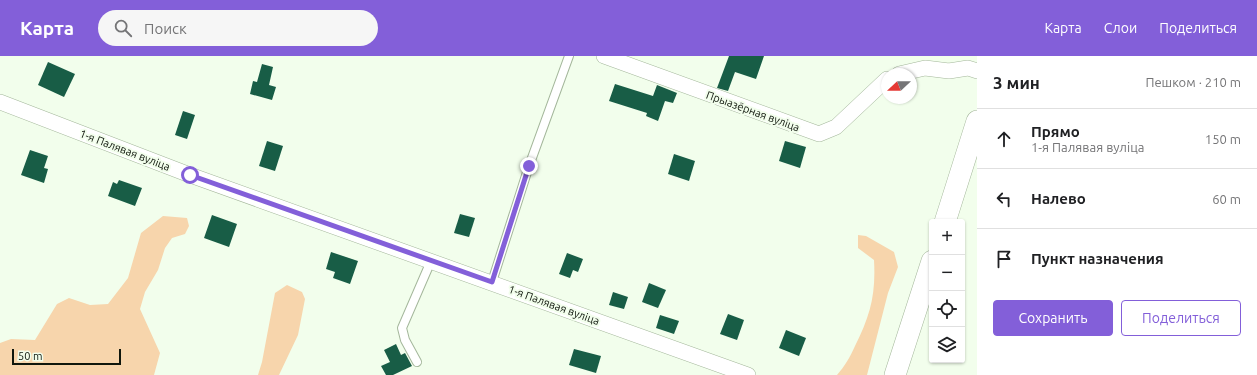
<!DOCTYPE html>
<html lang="ru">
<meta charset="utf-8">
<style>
:root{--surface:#fff;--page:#f6f6f6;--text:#202124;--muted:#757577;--line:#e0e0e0;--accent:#835fd9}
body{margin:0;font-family:Ubuntu,sans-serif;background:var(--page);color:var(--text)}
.controls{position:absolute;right:12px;bottom:12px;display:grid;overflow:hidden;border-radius:4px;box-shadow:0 1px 3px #0004}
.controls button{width:36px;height:36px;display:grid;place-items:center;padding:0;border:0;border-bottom:1px solid var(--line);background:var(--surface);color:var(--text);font:20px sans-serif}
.compass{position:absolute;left:881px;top:12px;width:36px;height:36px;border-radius:50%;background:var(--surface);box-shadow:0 1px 3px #0004;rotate:248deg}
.scale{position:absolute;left:12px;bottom:10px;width:109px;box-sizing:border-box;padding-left:4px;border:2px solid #10170d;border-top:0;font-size:11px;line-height:14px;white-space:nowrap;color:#10170d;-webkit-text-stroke:3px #f2feec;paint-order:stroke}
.stop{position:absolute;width:12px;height:12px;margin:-9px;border:3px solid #835fd9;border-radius:50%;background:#fff}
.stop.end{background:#835fd9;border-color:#fff;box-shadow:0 1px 4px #0008}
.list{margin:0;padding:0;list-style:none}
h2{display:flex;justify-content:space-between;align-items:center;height:52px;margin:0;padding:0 16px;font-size:17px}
h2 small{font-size:13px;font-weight:400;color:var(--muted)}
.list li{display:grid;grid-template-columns:26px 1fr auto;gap:12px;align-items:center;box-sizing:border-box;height:60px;padding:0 16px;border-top:1px solid var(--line)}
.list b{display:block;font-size:15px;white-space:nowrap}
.list p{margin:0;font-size:13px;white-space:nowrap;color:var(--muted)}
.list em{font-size:13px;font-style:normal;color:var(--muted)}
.actions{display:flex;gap:8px;padding:12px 16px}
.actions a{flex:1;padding:9px 0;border:1px solid var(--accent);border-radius:4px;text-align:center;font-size:14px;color:var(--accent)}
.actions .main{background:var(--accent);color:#fff}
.icon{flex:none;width:22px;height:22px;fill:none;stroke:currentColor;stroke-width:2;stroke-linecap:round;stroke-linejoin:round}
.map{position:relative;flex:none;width:977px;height:319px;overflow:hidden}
header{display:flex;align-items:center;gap:24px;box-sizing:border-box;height:56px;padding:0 20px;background:var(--accent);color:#fff}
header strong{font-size:19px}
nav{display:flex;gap:22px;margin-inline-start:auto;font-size:14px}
.search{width:280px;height:36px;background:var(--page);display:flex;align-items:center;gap:10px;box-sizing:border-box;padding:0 14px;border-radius:22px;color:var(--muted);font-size:15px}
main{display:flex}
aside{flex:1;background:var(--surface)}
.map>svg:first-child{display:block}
.green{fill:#f7d5ac}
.building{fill:#185d46}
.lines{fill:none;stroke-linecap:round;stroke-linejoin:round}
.service-casing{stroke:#a4b79b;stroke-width:10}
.minor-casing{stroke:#a4b79b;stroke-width:16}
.secondary-casing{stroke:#a4b79b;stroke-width:22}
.service{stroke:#fff;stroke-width:8}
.minor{stroke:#fff;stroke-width:15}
.secondary{stroke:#fff;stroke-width:21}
.route{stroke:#835fd9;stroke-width:5}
.labels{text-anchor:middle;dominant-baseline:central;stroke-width:4;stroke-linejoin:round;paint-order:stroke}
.street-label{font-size:11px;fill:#10170d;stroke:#f2feec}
</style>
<header>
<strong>Карта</strong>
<div class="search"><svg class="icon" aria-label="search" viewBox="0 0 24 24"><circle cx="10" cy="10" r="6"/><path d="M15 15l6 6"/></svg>Поиск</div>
<nav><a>Карта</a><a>Слои</a><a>Поделиться</a></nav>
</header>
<main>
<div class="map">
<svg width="977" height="319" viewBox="0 0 977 319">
<rect width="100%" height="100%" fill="#f2feec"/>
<g class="green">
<polygon points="163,160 187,162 189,170 185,178 172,182 165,192 158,214 145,236 140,253 160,297 154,319 0,319 0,287 11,283 35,284 57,248 69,242 90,249 108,248 128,222 141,177"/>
<path d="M858 179 866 180 894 196 898 211 888 237 867 319H837C845 310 850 301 855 290 870 260 876 239 874 204L858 192Z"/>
<polygon points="287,229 302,236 305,243 298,279 279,319 258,319 262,306 275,237"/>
</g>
<g class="building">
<polygon points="729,0 764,0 756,23 735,16 728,35 717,32"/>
<polygon points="48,6 75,18 64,41 38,29"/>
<polygon points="262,8 273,11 269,29 276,31 272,44 250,38 253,25 257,26"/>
<polygon points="615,28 653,40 657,29 677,37 673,47 665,45 658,65 646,60 647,57 609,45"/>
<polygon points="183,55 195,59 187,83 175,79"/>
<polygon points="267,85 283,90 275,115 259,110"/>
<polygon points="785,85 806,91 800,112 779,105"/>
<polygon points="30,94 48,100 44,112 48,113 44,127 21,119"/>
<polygon points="674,98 695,105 689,125 668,118"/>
<polygon points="119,124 142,132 135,150 108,140 113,126 117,128"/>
<polygon points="460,158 475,162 469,181 454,177"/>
<polygon points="212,159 237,168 229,191 204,182"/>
<polygon points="331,196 358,205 350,228 333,222 335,216 326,213"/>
<polygon points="567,197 583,203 578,216 573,214 570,222 559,218"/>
<polygon points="649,227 666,234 658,252 642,246"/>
<polygon points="613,236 628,241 624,253 609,249"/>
<polygon points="728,258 744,264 737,284 720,278"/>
<polygon points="660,259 679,265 674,278 656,272"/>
<polygon points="786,274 806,282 799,300 779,292"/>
<polygon points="396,288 401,299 405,297 412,310 393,319 386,319 381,310 390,306 384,294"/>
<polygon points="574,293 601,300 596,317 569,309"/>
</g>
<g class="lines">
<defs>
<g id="service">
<polyline points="492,226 529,110 569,0"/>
<polyline points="417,306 405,284 402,272 431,205"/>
</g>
<g id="minor">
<polyline points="604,0 819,78 836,71 887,23"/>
<polyline points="899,18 925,12 949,15 968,12 977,15"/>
<polyline points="0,46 190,119 748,319"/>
</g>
<g id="secondary">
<polyline points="945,166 977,65"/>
<polyline points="895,319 932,205"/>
</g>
</defs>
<use href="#service" class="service-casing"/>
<use href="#minor" class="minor-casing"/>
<use href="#secondary" class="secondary-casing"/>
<use href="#service" class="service"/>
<use href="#minor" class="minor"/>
<use href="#secondary" class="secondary"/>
</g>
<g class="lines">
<polyline class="route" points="190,119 492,226 529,110"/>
</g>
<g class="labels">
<g class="street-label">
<text transform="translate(753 55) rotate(20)">Прыазёрная вуліца</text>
<text transform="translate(125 94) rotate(21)">1-я Палявая вуліца</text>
<text transform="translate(554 249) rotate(20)">1-я Палявая вуліца</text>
</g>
</g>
</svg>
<div class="controls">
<button>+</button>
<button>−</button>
<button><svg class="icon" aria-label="locate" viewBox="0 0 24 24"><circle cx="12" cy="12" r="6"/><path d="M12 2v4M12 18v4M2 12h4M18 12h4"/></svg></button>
<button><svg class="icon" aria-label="layers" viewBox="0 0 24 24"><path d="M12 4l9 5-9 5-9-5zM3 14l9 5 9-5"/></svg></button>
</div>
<svg class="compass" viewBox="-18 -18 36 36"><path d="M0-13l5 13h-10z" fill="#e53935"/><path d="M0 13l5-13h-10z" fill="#757577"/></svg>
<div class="scale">50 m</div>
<div class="stop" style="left:190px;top:119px"></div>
<div class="stop end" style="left:529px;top:110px"></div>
</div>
<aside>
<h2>3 мин<small>Пешком · 210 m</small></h2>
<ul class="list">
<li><svg class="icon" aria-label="ahead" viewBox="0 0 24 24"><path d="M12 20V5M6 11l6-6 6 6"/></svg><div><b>Прямо</b><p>1-я Палявая вуліца</p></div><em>150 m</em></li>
<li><svg class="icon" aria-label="left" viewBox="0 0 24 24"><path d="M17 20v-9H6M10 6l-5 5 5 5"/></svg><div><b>Налево</b></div><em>60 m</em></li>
<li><svg class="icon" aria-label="arrive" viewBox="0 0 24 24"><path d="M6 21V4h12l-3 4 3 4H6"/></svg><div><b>Пункт назначения</b></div></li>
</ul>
<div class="actions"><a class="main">Сохранить</a><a>Поделиться</a></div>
</aside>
</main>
